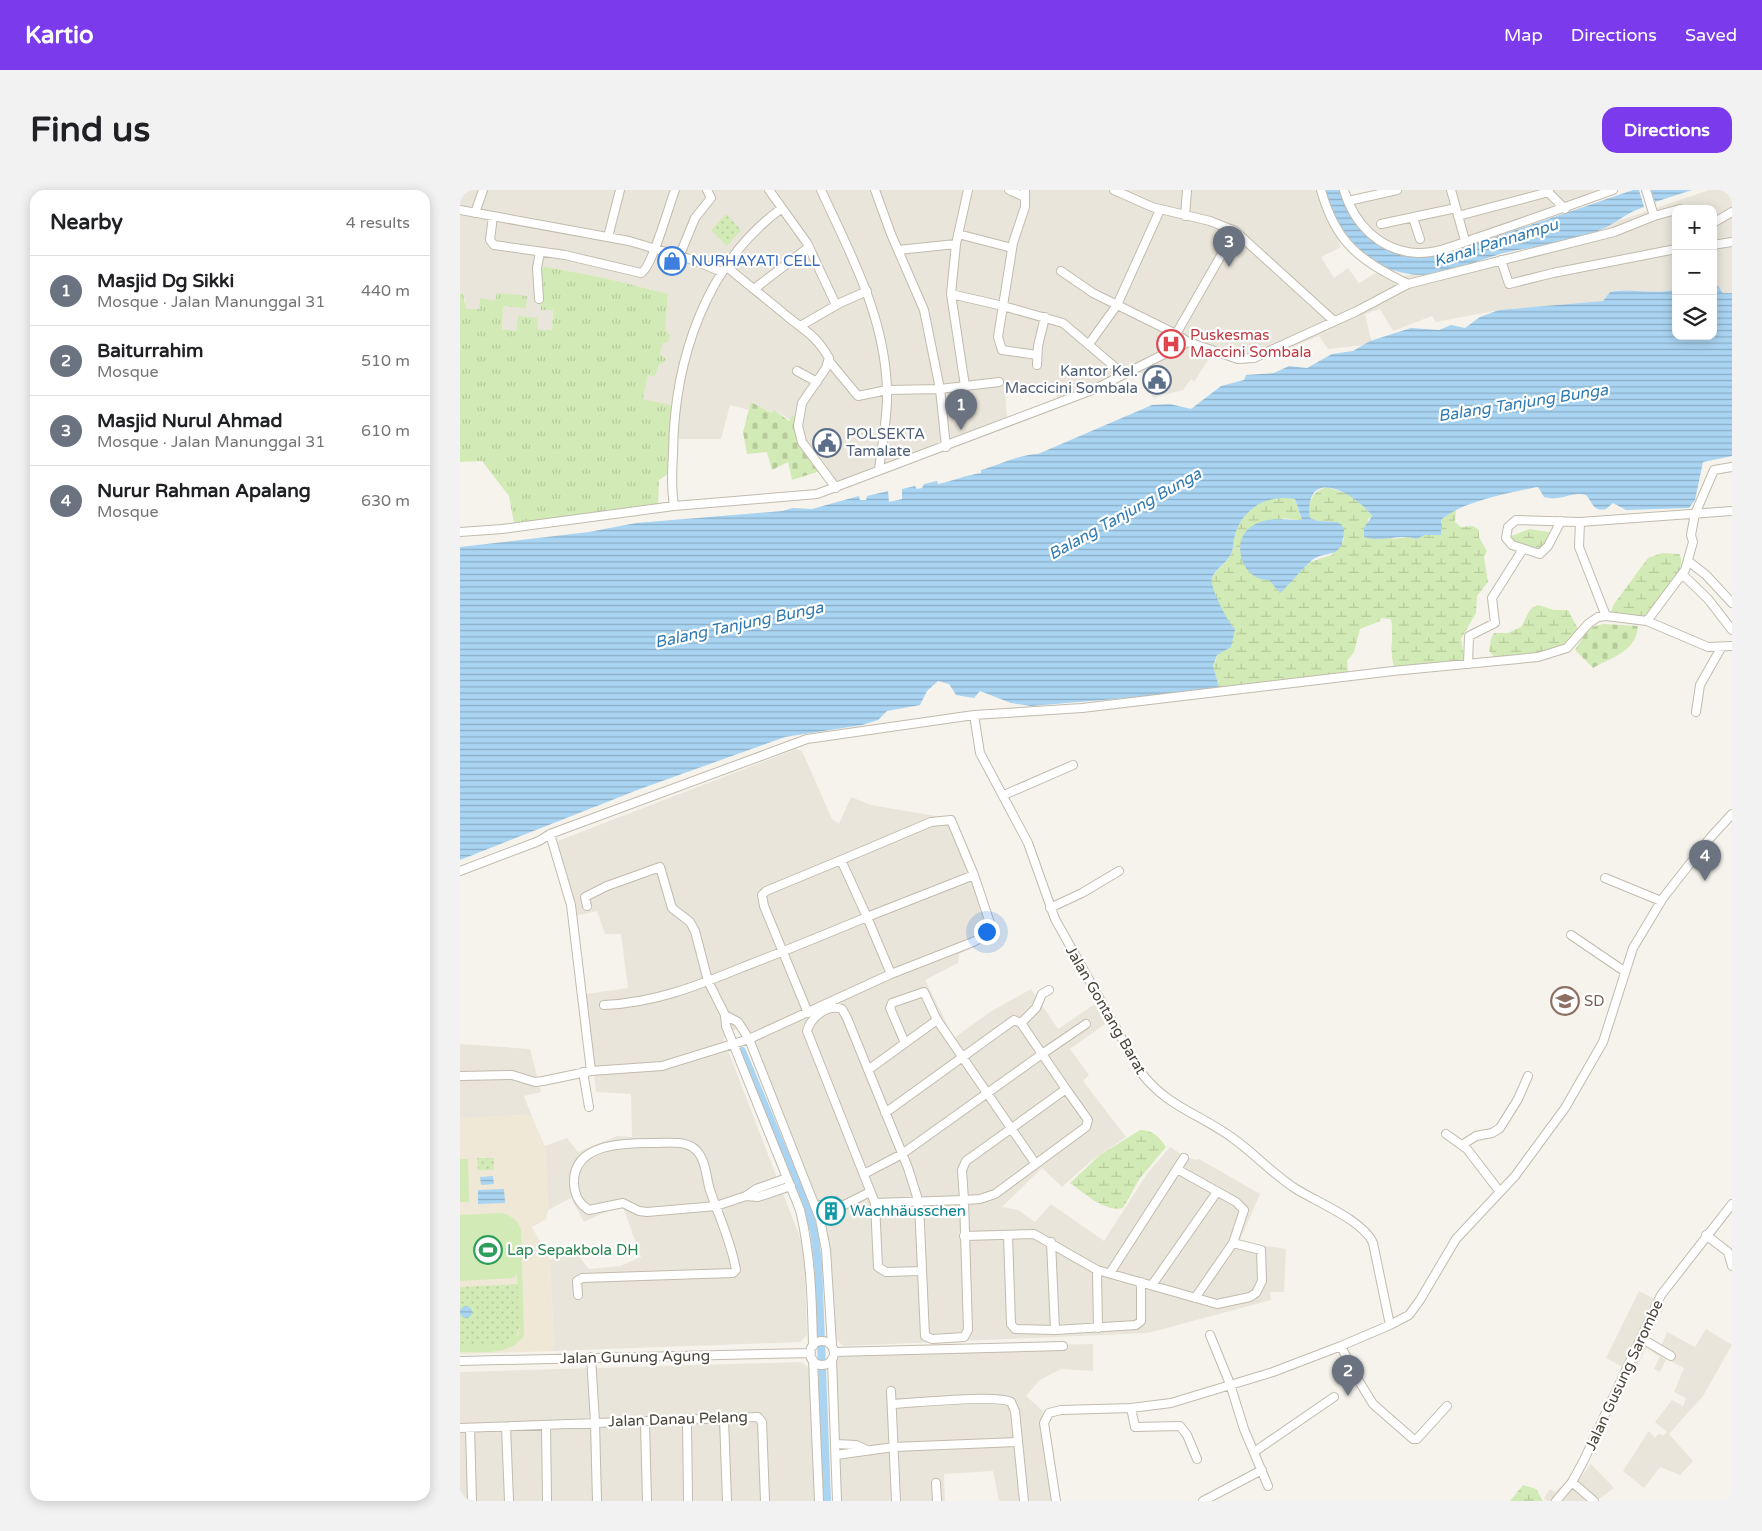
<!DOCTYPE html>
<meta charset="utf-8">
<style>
body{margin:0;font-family:"Varela Round",sans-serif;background:#f2f2f2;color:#202124}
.controls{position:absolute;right:15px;top:15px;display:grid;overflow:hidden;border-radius:10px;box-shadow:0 2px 12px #0003}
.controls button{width:45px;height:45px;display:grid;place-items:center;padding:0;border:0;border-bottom:1px solid #e0e0e0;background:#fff;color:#202124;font:25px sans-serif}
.you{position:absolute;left:526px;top:741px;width:18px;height:18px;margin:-12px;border:4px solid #fff;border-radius:50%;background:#1a73e8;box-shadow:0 0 0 8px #1a73e833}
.badge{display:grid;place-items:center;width:32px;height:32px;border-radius:50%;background:#7c3aed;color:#fff;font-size:16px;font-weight:700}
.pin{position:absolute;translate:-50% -41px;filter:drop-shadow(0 1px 2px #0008)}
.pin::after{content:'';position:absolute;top:26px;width:18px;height:15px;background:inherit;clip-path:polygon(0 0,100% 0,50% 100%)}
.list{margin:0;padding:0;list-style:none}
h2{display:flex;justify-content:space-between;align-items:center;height:65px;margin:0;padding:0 20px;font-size:21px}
h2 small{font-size:16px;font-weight:400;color:#757577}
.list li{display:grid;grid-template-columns:32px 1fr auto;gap:15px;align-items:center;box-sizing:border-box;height:70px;padding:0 20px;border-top:1px solid #e0e0e0}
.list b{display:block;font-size:19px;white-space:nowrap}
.list p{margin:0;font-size:16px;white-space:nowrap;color:#757577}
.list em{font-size:16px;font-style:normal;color:#757577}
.icon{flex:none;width:28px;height:28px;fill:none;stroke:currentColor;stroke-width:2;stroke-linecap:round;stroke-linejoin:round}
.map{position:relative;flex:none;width:1272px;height:1311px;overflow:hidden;border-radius:15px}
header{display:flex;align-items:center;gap:30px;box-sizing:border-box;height:70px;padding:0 25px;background:#7c3aed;color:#fff}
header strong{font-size:24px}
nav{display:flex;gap:28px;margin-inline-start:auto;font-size:18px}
.intro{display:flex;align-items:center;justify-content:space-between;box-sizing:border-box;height:120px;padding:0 30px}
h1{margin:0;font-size:35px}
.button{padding:12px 22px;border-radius:15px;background:#7c3aed;color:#fff;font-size:18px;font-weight:700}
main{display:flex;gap:30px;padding:0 30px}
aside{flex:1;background:#fff;border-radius:15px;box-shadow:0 2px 12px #0003}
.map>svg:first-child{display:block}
.residential{fill:#eae5da}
.education{fill:#efe8d6}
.grass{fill:url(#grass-tufts)}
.wetland{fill:url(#wetland-marsh)}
.cemetery{fill:url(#cemetery-stones)}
.park{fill:url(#park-dots)}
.pitch{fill:#d2eab5}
.water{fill:url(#water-rules)}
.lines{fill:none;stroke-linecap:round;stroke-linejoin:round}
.canal{stroke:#a9d4f2;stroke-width:8}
.minor-casing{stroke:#c2bbae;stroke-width:10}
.minor{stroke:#fff;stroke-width:8}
.labels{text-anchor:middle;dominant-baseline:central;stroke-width:4.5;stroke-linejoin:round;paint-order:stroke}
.shop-label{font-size:15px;fill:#366cbe;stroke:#fff;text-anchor:start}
.health-label{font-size:15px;fill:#be3a42;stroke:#fff;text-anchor:start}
.service-label{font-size:15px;fill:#4e5e75;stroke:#fff;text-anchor:end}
.education-label{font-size:15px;fill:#785e54;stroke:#fff;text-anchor:start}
.street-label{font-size:15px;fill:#4b4439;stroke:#fff}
.culture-label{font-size:15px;fill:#0d838f;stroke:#fff;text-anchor:start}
.leisure-label{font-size:15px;fill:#27864d;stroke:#fff;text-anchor:start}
.water-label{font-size:16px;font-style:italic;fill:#2e7ab2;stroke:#fff}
</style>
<header>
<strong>Kartio</strong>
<nav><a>Map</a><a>Directions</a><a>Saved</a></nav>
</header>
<div class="intro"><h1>Find us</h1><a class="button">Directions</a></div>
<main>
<aside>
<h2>Nearby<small>4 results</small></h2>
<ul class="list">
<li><span class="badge" style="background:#6b7280">1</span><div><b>Masjid Dg Sikki</b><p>Mosque · Jalan Manunggal 31</p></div><em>440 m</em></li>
<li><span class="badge" style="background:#6b7280">2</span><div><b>Baiturrahim</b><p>Mosque</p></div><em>510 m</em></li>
<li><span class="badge" style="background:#6b7280">3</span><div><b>Masjid Nurul Ahmad</b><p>Mosque · Jalan Manunggal 31</p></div><em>610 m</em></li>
<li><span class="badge" style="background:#6b7280">4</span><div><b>Nurur Rahman Apalang</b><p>Mosque</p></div><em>630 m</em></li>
</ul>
</aside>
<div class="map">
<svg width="1272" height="1311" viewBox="0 0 1272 1311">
<defs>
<pattern id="grass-tufts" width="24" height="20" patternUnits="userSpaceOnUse" patternTransform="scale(1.25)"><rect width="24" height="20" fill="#d2eab5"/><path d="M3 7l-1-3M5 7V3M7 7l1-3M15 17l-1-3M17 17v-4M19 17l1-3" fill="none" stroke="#b6ca9c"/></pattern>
<pattern id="wetland-marsh" width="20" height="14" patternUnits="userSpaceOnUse" patternTransform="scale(1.25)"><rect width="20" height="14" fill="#d2eab5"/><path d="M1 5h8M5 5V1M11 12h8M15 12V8" fill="none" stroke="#b6ca9c"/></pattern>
<pattern id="cemetery-stones" width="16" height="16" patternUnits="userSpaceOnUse" patternTransform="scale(1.25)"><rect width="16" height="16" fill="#d2eab5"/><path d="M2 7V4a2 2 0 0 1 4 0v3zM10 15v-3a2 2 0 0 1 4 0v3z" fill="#b6ca9c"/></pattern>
<pattern id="park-dots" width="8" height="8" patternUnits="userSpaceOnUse" patternTransform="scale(1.25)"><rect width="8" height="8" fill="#d2eab5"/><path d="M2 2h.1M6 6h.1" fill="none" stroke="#b6ca9c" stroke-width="1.8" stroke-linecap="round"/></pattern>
<pattern id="water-rules" width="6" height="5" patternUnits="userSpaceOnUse" patternTransform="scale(1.25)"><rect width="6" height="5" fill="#a9d4f2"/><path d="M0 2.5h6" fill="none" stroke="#8caec5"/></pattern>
</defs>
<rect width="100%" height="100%" fill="#f6f3ec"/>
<path class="residential" d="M0 0H859L881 57 861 67 874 88 888 78 899 93 919 81 939 87 1060 64 1249 0H1272V103H1263L1258 96 1253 95V19H1216V99L1194 103 1159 100 1150 102 1143 111 1039 120 976 132 972 126 933 141 920 119 905 124 912 154 868 159 859 146 805 169 785 174 752 164 734 192 731 189 723 200 693 208 678 176 598 212 595 196 545 202 547 229 371 298 336 248 337 234 314 220 313 223 292 212 289 220 270 215 261 249H211L183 210 188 184 200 164 203 153 208 104 145 88 87 77 81 120 93 119 92 140H77L58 126 56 141 42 139 43 116 36 111 19 119H5V110L3 104 0 103Z
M927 0H1081L1100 24 961 62 930 55 899 31 891 9Z
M1086 0H1152L1106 18Z
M336 559 342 561 372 629 379 634 391 607 411 615 493 629 538 744 499 764 498 773 465 790 494 848 530 822 571 799 598 839 635 814 645 834 610 859 629 885 623 891 666 947 631 971 602 997 582 978 542 1017 558 1020 575 1032 591 1014 644 1051 687 984 710 957 721 964 735 970 739 969 800 1004 779 1052 826 1059 824 1102H810L811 1110 688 1143 383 1156 372 1145 368 1051 283 836 265 844 264 850 344 1058 347 1145 340 1152 94 1161 90 1070 114 1060 129 1079 160 1076 181 1067 163 1017H156L124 1032 111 1008 88 1020 85 956 107 948 118 962 157 946 172 947 171 904 136 902 126 804 168 798 161 744H145L137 721 115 726 95 652Z
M0 854 70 859 81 902 64 906 72 927 63 925 0 929Z
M1179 1101 1205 1115 1187 1152 1199 1161 1207 1142 1235 1157 1246 1139 1272 1155 1243 1206 1209 1244 1233 1271 1220 1285 1200 1277 1184 1298 1163 1281 1189 1241 1195 1248 1198 1244 1204 1245 1207 1242 1195 1232 1212 1210 1223 1216 1226 1208 1214 1202 1224 1178 1206 1169 1200 1182 1194 1179 1200 1167 1186 1158 1174 1183 1146 1168Z
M633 1154V1181L601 1179 580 1190 566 1206 583 1221V1238L592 1311H539L533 1281 484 1284 485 1311H379L374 1171 377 1164 476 1158Z
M341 1172 352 1180 356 1311H0V1182Z
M1131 1274 1154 1298 1136 1311H1087L1084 1308 1090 1299 1095 1302 1100 1297 1105 1302 1108 1297 1112 1299Z"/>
<path class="education" d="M63 925 72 927 85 956 88 1020 86 1029 72 1037 90 1070 94 1161 0 1164V928Z"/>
<path class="grass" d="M87 77 145 88 208 104 205 140 210 145 208 152 203 153 200 164 206 169 203 173 199 174 195 186 188 185 183 209 214 216 208 284 199 290 198 316 54 333 49 306 22 271 0 272V103L3 104 6 119H19L20 108 35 111 37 103 67 106 66 118 43 116 42 139 56 141 58 126 77 128 78 140H92L93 120H81L79 78Z"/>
<path class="wetland" d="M867 297 893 306 912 326 907 330 933 349 951 347 956 349 965 345H981V330L991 321 996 319 995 332 1001 337 1013 336 1019 340V347L1027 361 1024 367 1028 392 1017 406 1016 423 1001 449 1005 472 934 477C929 461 934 445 931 429L921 428 920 431 900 439 894 462 887 471 888 482 885 487 759 497 753 477 769 434C765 425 752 404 751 396 750 381 766 376 771 364 774 358 773 351 775 345 783 318 807 303 835 309L842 331 823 328 804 390H809L820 402 850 372 872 365 884 350 878 332 858 331 850 328C848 312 851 302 867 297Z
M1069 339 1089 342 1085 356 1075 363 1050 360 1047 355 1049 347Z
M1202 363 1219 364C1230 380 1197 415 1187 428L1153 426 1151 421 1154 414 1188 368Z
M1078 415 1094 420H1108L1118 439 1116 446 1099 462 1031 468 1033 465 1029 461 1031 449 1034 443H1048L1061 437C1067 429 1067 418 1078 415Z
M680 940C693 940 699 947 706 957L680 988 663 1018C645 1023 623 1002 610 993L640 965Z
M1063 1295 1076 1299 1083 1311H1050Z"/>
<path class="cemetery" d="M291 212 312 223 314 220 329 231 333 225 337 227 336 248 360 281 332 290 328 272 312 280 307 262 287 264 283 242Z
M1143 434 1178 436C1177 461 1152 467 1133 478L1115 460 1129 438Z"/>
<path class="park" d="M266 24 281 40 267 56 251 40Z
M17 968H34V980H18Z
M58 1094C61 1158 65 1154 0 1157V1097Z"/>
<path class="pitch" d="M0 969H8L9 1012H0Z
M41 1023C52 1026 58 1030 61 1040L64 1146C49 1166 23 1162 0 1162V1157L49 1153 59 1144 57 1083 54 1088 0 1091V1025Z"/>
<path class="water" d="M864 0H881L890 24 902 42 922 58 943 66 962 68 1003 58 1173 0H1179L1184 17C1167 22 1155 34 1140 40 1110 53 1075 56 1044 63 1021 69 1000 79 978 83 935 92 894 66 873 29 869 21 867 9 864 0Z
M1191 0H1232L1195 12Z
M1253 95 1258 96 1263 103H1272V266L1243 272 1235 310 1229 318 1166 320 1153 313 1146 319C1133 322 1133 313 1126 305 1110 301 1103 312 1084 307L1078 297C1052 302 1000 312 981 330V345H965L956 349C942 343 921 353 904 347V338L912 326C893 301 844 276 850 328L858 331 878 332 884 338C883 374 866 357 850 372 839 382 831 393 820 403L809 390C782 391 769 351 792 336 808 326 825 330 842 330L835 309C807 304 783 318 775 345 773 351 774 358 771 364 767 373 755 379 752 388 749 397 768 433 775 439L771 457 757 465 753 476 759 497 703 505 571 516 551 513 520 501 514 508 496 505 489 494 478 491 467 501 460 515 427 521 418 530 402 535 325 547 180 599 0 670V357L129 342 176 333 322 321 333 318 352 319 399 306 400 310H406L407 306 428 301 429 312 442 309V299L455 296 457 299 462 298 464 294 477 291 478 294C493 291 506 285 521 283V280C538 275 561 264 578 264L692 215 710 214 731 219 761 196 784 190 786 185 814 183 829 176 847 178 872 164 893 161 910 151 951 138 979 140 991 135 1005 138 1020 127 1039 120 1143 111 1150 102C1172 97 1194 106 1216 99V146H1253Z
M33 986 34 994 21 995 20 987Z
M44 999 45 1013 18 1014V1000Z
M0 1122a6 6 0 1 1 12 0a6 6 0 1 1-12 0Z"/>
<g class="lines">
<path class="canal" d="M282 861 346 1015 354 1041 358 1073 367 1311"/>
<defs>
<path id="minor" d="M309 0 347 53 376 115
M361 0C391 65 425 127 427 200 428 226 422 254 419 280
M415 0 431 44 464 120 480 199 486 257
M549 0 565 7
M565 0V17L553 53 538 147 542 160 577 165
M654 0 692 17 750 31 775 41 874 131
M861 0C876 54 900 70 948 94
M884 0C894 34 920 61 957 63 977 64 1001 53 1019 47 1064 32 1108 16 1153 0
M991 0 1004 47
M1086 0 1105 19
M1186 0 1194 26
M888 11 937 0
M0 20 169 51 233 70 262 82
M15 23 23 0
M33 26 30 50 34 55 105 65 181 83C192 78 209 15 215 0
M725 26 727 0
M998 26 1089 2
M953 28 960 49
M1253 33 1272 22
M921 34 996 18
M498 44 552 58
M148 47 160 0
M1253 55 1272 52
M438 60 496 54
M219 67 235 28 251 8 247 0
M1041 70 1049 94 1093 83 1216 59
M267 77C287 94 308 110 328 127 347 142 356 146 369 168L366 178 342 213 338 236 342 252 376 298
M601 81 633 103 716 144 728 152
M294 99 349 57
M491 104 543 116 603 133 663 184
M79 109 77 78 80 62
M342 135 380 113 407 101
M716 144 775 41
M629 154 657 115 700 20
M369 171 398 206 427 200 480 199 539 192
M577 175 578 156 585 127
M337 181 357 192
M505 196 491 104 496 54 508 0
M214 316C211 298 212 281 213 263 214 171 245 74 322 18
M1101 331 1088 356 1080 364 1052 355 1046 348 1048 337 1056 330 1120 332 1119 357 1146 426
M1120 332 1272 321
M0 342 42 339 214 316 357 304 635 199 728 152 778 169 794 168 897 121 948 94 1154 42 1194 26 1220 19
M1228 371 1246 385 1272 413
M1222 384 1248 409 1272 440
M1187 431 1225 380 1233 352 1231 345 1235 324 1254 280 1272 277
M1008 474 1009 446 1035 433 1032 408 1063 359
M1236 522 1240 495 1261 458
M514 525 520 563 568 653 595 729 680 881C706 917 741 924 774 949 796 965 814 985 836 999 857 1012 904 1031 913 1053L930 1135
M544 605 613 575
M90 644 111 715 131 881
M0 681 79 651 90 644 347 549 514 525 622 518 933 481 1078 467 1107 458 1128 434 1138 427 1146 426 1187 431 1248 457 1272 456
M1145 688 1201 711
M127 716 125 707 147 696 200 677 212 718 230 732 235 741 248 791 265 825 266 836 340 1020C351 1065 352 1110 353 1156
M590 718 622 703 659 681
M1111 745 1164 781
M431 784 407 727 514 685
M144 815C194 813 237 796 283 777 325 761 366 744 407 727L381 670 306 701 302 705 304 716 348 823
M265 825 278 832 289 849 360 1029 366 1060 372 1155
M561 833 576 818 582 804 589 800
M445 853 430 818 432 813 464 802 477 830
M408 880 477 830 575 973
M123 882 129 917
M0 886 52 885 75 892 83 891 131 881 202 876 289 849 431 784 513 752 533 742 514 685 491 630 471 632 381 670
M606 899 628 930 626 937 535 1004 520 1009 504 1010 502 980 506 971 606 899 582 864 626 834
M986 944 1007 959 1040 1002
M1002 955 1016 946 1032 943 1040 938 1058 909 1068 886
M717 979 776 1012 784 1020 773 1053 735 1108
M404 984 442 964 582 864 561 833 554 830 425 923
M286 1006 298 1007 331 996
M415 1013 504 1010 508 1140 504 1147 472 1149 465 1146 459 1013 448 978 387 828 382 819C367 814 351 827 347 841L415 1013 418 1077 426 1082 461 1081
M357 1016 375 1011 382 1016
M360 1029 379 1023 382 1016 410 1002
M548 1045 551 1134 555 1139 595 1140 676 1135 681 1131V1092
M1246 1045 1268 1062 1272 1076
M504 1046 574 1044 637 1080 757 1114 790 1107 796 1103 802 1091 801 1060 773 1053
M591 1052 595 1140
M637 1080 638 1138
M650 1083 724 968
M692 1095 757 1002
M118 1105 117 1091 122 1088 273 1083 276 1080C271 1051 259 1027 250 1000 246 987 246 970 236 960 226 950 208 953 195 953 167 953 112 952 114 994 115 1006 119 1014 129 1020L163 1013 179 1021 187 1022 256 1016 286 1006 296 999 327 988
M750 1145 770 1194 784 1239 808 1296
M1181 1148 1211 1166
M350 1163a12 12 0 1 1 24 0a12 12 0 1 1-24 0Z
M881 1156 894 1183 913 1214 953 1249H957L987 1216
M374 1162 603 1156
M131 1167 135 1232 137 1311
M372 1169 377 1311
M353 1170 359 1311
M0 1171 351 1163
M431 1201 436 1311
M432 1214C454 1213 536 1204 551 1212L555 1221 564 1311
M671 1218 675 1237 720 1236 727 1245 737 1269
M264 1229 267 1311
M227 1231 228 1311
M185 1232 187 1311
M86 1235 87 1311
M46 1237 49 1311
M0 1238 298 1227 302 1232 305 1311
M10 1238 12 1311
M376 1254 396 1255 407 1260
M794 1262 874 1207
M376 1265 434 1257 557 1252
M1112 1292 1134 1311
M476 1293 477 1311
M596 1311 584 1233 589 1223 601 1220 671 1218 711 1213 813 1182 881 1156 930 1135 949 1125 960 1110 996 1049 1055 986 1105 918 1143 852 1173 758 1203 708 1250 648 1272 624
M743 1311 802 1280
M1096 1311 1112 1292 1123 1272 1201 1105 1272 1014"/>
</defs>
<use href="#minor" class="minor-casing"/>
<use href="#minor" class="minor"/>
</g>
<defs>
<symbol id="shop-ring" viewBox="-11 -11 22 22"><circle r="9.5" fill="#fff" stroke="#3f7fe0" stroke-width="1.5"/><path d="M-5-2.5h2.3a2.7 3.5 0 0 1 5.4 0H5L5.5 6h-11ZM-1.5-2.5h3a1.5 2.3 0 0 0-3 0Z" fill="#3f7fe0"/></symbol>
<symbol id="hospital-ring" viewBox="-11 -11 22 22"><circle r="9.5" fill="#fff" stroke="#e0444e" stroke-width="1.5"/><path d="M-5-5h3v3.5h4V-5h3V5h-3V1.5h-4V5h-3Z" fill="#e0444e"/></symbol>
<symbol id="civic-ring" viewBox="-11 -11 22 22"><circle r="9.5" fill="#fff" stroke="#5c6f8a" stroke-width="1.5"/><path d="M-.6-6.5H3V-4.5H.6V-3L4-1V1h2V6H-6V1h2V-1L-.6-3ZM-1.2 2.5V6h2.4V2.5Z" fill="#5c6f8a"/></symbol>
<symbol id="school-ring" viewBox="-11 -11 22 22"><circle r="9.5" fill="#fff" stroke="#8d6e63" stroke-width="1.5"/><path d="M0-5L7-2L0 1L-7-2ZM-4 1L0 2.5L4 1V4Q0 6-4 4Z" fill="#8d6e63"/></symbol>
<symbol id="building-ring" viewBox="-11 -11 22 22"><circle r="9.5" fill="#fff" stroke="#0f9aa8" stroke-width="1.5"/><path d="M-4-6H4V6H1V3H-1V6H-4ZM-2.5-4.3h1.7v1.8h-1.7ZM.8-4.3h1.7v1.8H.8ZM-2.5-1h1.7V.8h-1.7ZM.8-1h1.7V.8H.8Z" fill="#0f9aa8"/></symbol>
<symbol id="stadium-ring" viewBox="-11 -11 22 22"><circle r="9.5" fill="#fff" stroke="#2e9e5b" stroke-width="1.5"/><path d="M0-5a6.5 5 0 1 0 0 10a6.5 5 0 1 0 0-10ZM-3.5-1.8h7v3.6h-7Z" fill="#2e9e5b"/></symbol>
</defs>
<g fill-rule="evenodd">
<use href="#shop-ring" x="196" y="55" width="32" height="32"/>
<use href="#hospital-ring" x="695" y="138" width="32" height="32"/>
<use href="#civic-ring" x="681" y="174" width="32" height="32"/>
<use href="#civic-ring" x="351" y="237" width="32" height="32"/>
<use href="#school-ring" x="1089" y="795" width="32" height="32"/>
<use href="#building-ring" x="355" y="1005" width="32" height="32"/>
<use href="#stadium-ring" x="12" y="1044" width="32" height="32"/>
</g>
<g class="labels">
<g class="shop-label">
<text x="231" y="71">NURHAYATI CELL</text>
</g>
<g class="health-label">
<text x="730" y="145">Puskesmas<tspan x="730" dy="17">Maccini Sombala</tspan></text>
</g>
<g class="service-label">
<text x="678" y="181">Kantor Kel.<tspan x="678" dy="17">Maccicini Sombala</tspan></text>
<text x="386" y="244" text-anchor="start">POLSEKTA<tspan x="386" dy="17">Tamalate</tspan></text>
</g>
<g class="education-label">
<text x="1124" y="811">SD</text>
</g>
<g class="street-label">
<text transform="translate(646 820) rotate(60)">Jalan Gontang Barat</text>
<text transform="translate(175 1167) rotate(-1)">Jalan Gunung Agung</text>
<text transform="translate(1164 1185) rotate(-65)">Jalan Gusung Sarombe</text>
<text transform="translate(218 1229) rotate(-2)">Jalan Danau Pelang</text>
</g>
<g class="culture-label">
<text x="390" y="1021">Wachhäusschen</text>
</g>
<g class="leisure-label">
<text x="47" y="1060">Lap Sepakbola DH</text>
</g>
<g class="water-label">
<text transform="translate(1036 53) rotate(-17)">Kanal Pannampu</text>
<text transform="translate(1063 213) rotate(-9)">Balang Tanjung Bunga</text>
<text transform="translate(665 324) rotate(-29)">Balang Tanjung Bunga</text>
<text transform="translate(279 435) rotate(-12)">Balang Tanjung Bunga</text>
</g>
</g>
</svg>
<div class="controls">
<button>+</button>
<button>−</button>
<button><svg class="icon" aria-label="layers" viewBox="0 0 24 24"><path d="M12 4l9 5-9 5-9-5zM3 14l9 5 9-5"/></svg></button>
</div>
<div class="you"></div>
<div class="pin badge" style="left:501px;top:240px;background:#6b7280">1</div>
<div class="pin badge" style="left:888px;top:1206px;background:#6b7280">2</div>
<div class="pin badge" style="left:769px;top:77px;background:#6b7280">3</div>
<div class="pin badge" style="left:1245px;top:691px;background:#6b7280">4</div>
</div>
</main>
